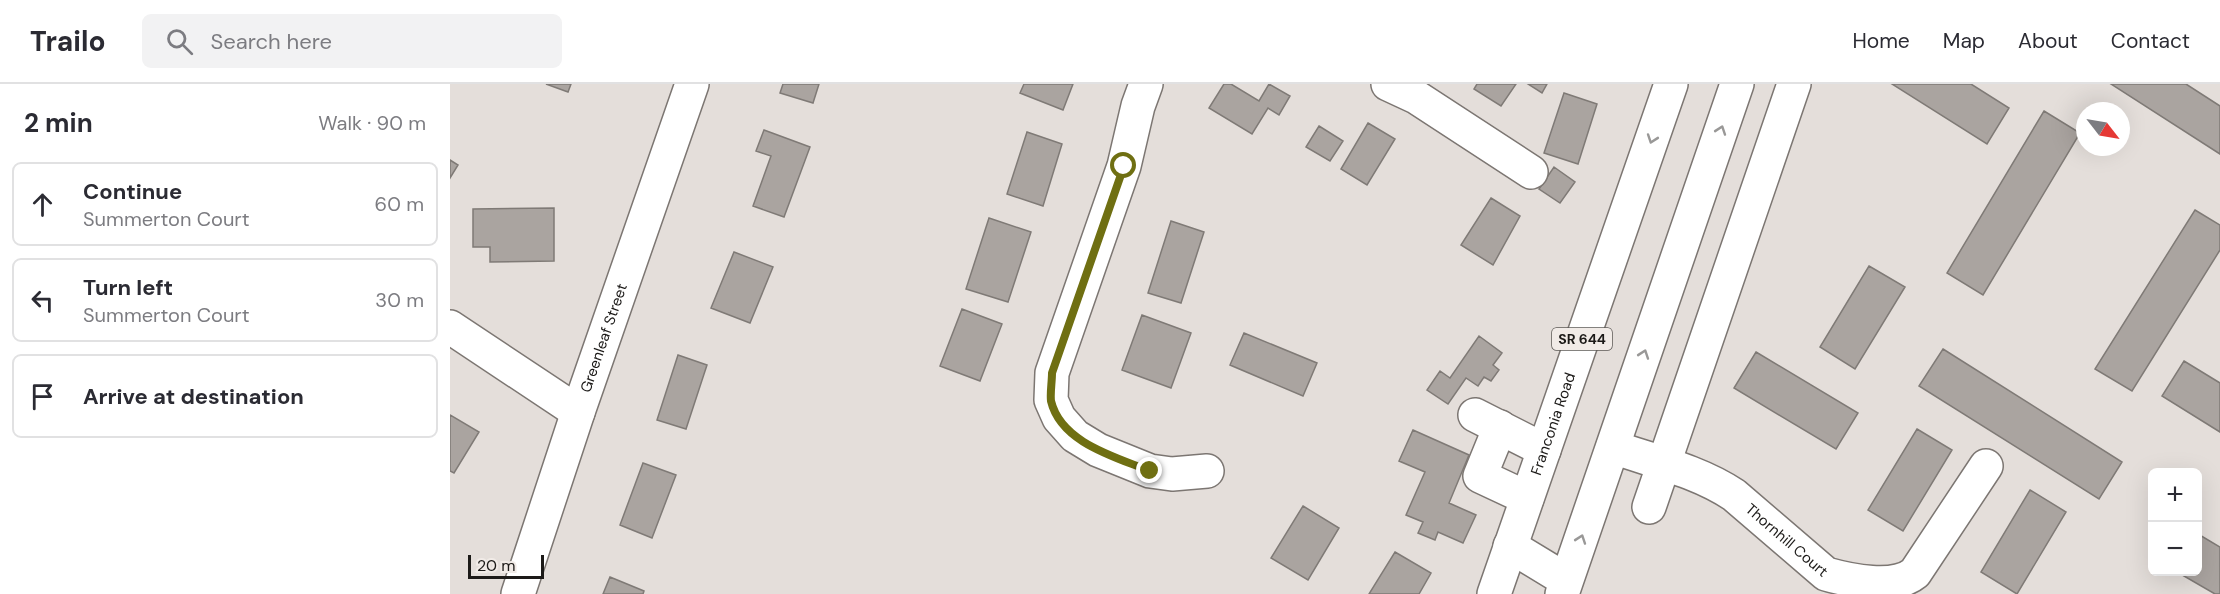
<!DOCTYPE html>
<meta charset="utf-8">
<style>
body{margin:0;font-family:"DM Sans",sans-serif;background:#f2f2f3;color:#2b2b33}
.controls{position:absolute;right:18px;bottom:18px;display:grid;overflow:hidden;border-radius:9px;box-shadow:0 6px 24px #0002}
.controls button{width:54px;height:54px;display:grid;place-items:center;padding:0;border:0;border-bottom:2px solid #e1e1e2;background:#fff;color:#2b2b33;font:30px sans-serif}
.compass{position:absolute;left:1626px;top:18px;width:54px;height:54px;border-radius:50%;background:#fff;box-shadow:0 6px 24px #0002;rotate:121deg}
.scale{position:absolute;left:18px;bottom:15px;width:76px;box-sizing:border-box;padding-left:6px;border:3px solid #1c1a18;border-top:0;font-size:16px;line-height:21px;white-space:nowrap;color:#1c1a18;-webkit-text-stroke:4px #f1ebe7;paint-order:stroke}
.stop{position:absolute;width:18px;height:18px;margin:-14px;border:4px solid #6f6f12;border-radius:50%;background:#fff}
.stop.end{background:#6f6f12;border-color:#fff;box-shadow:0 2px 6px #0008}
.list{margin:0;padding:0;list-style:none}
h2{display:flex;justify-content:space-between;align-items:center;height:78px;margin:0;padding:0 24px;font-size:26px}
h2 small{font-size:20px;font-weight:400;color:#7c7c81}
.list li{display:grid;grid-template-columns:39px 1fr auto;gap:18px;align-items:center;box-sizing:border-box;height:84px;margin:0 12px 12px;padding:0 12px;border:2px solid #e1e1e2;border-radius:9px}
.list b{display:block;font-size:22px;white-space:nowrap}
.list p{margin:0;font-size:20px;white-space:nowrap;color:#7c7c81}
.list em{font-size:20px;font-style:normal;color:#7c7c81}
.icon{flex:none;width:33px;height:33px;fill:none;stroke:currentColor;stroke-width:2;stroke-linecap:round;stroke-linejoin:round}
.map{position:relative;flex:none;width:1770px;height:510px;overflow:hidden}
header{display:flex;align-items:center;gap:36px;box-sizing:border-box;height:84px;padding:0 30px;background:#fff;border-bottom:2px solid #e1e1e2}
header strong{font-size:28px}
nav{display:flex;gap:33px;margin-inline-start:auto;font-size:21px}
.search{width:420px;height:54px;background:#f2f2f3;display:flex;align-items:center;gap:15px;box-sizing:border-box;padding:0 21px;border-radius:9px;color:#7c7c81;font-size:22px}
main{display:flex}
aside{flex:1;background:#fff}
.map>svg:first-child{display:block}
.building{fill:#aaa4a0;stroke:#7f7a76;stroke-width:1.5}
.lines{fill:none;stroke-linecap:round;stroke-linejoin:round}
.minor-casing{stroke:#7c7672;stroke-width:36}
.major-casing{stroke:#7c7672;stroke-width:36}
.minor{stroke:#fff;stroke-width:33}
.major{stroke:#fff;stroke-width:33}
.oneway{stroke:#999897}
.route{stroke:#6f6f12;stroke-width:8}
.labels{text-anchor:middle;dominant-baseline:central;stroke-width:4.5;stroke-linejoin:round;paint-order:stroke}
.shield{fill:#f1ebe7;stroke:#5c5956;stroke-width:1.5}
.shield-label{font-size:14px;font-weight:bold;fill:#1c1a18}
.street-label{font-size:15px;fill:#1c1a18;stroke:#f1ebe7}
</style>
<header>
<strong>Trailo</strong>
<div class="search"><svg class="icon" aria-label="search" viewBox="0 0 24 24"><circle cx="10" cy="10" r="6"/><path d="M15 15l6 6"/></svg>Search here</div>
<nav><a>Home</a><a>Map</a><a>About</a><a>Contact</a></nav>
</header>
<main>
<aside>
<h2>2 min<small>Walk · 90 m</small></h2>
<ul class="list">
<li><svg class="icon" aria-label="ahead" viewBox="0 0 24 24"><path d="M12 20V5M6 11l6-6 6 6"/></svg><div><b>Continue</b><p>Summerton Court</p></div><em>60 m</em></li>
<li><svg class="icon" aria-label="left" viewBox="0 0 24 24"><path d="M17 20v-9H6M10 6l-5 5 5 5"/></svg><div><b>Turn left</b><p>Summerton Court</p></div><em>30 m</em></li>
<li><svg class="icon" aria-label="arrive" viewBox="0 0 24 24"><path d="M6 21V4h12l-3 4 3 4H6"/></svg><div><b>Arrive at destination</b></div></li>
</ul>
</aside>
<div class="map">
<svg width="1770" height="510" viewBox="0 0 1770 510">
<rect width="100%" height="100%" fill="#e4deda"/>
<path class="building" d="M96 0H121L118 8Z
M333 0H369L363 19 330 9Z
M574 0H623L613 26 570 9Z
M774 0H781L809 17 819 0 840 12 829 31 818 24 802 50 759 24Z
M1027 0H1066L1051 22 1024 5Z
M1078 0H1097L1092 9Z
M1442 0H1521L1559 24 1537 60Z
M1661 0H1736L1770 22V70Z
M1114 9 1147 20 1128 80 1094 69Z
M1594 27 1630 49 1533 211 1497 189Z
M918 39 945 55 917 101 891 85Z
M869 42 893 57 880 77 856 63Z
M314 46 360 63 334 133 303 122 321 72 306 67Z
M577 48 612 60 593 122 557 110Z
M0 76 8 81 0 94Z
M1104 83 1125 98 1110 119 1089 105Z
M1041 114 1070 132 1043 181 1011 161Z
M104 124V177L40 178V163H23V125Z
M1745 126 1770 141V166L1682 307 1645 285Z
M539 134 581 148 558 218 516 205Z
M721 137 754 148 731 219 698 209Z
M284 168 323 183 300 239 261 224Z
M1419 182 1455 203 1405 285 1370 263Z
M512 225 552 240 530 297 490 282Z
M692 231 741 249 721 304 672 286Z
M794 249 867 279 853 312 780 281Z
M1029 252 1052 269 1043 281 1049 286 1041 297 1034 293 1028 302 1016 294 998 320 977 306 990 287 1000 294Z
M1493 265 1672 378 1649 415 1469 302Z
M1306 268 1408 329 1386 365 1284 304Z
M228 271 257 281 236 345 207 336Z
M1734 277 1770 299V348L1712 312Z
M0 331 29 348 4 389 0 387Z
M1467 345 1502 366 1453 447 1418 426Z
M963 346 1019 371 999 419 1026 431 1013 459 988 448 985 456 968 449 973 438 956 431 975 388 949 377Z
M193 379 226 391 202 454 170 441Z
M1580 406 1616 428 1567 510 1531 488Z
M853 422 889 444 858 496 821 474Z
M1748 450 1770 463V510H1765L1727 488H1748Z
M945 468 981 489 969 510H919Z
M160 493 194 507 193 510H153Z"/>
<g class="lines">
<defs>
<g id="minor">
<path d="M696 0 688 22 674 82 602 289 601 316 609 334 625 352 648 366 700 387 722 390 757 387"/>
<path d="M938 0 966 13 1081 88"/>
<path d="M0 243 128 328"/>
<path d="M1025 331 1094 366"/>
<path d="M1050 343 1030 392 1077 414"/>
<path id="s1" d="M1163 363C1203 377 1248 387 1284 411L1376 490C1401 497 1444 506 1465 489L1536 382"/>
<path d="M1199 423 1344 0"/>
<path id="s2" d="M68 510 128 328 242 0"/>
</g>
<g id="major">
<path d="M1060 462 1116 496"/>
<path id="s3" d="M1044 510 1221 0"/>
<path d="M1112 510 1287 0"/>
</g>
</defs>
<use href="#minor" class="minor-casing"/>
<use href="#major" class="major-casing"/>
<use href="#minor" class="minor"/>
<use href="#major" class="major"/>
</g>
<defs><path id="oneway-chevron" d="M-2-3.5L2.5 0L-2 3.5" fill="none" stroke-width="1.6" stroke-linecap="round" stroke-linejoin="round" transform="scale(1.5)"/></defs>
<g class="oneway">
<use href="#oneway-chevron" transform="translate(1271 46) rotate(-71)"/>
<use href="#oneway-chevron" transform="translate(1202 55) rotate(109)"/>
<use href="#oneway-chevron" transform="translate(1194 270) rotate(-71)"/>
<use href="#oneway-chevron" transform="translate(1131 455) rotate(-71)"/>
</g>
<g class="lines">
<path class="route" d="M674 82 602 289C602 298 600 309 601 317 611 359 666 373 700 387"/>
</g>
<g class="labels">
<rect class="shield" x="1102" y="244" width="60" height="22" rx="4.5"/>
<g class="shield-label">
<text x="1132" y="255">SR 644</text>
</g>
<g class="street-label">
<text stroke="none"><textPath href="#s2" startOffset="270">Greenleaf Street</textPath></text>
<text stroke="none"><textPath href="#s3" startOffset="180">Franconia Road</textPath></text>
<text stroke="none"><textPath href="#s1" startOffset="200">Thornhill Court</textPath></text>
</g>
</g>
</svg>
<div class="controls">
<button>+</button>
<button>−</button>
</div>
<svg class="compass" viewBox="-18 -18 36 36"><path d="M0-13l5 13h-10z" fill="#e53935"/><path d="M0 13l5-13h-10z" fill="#7c7c81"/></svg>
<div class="scale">20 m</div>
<div class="stop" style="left:674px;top:82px"></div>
<div class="stop end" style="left:700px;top:387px"></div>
</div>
</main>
